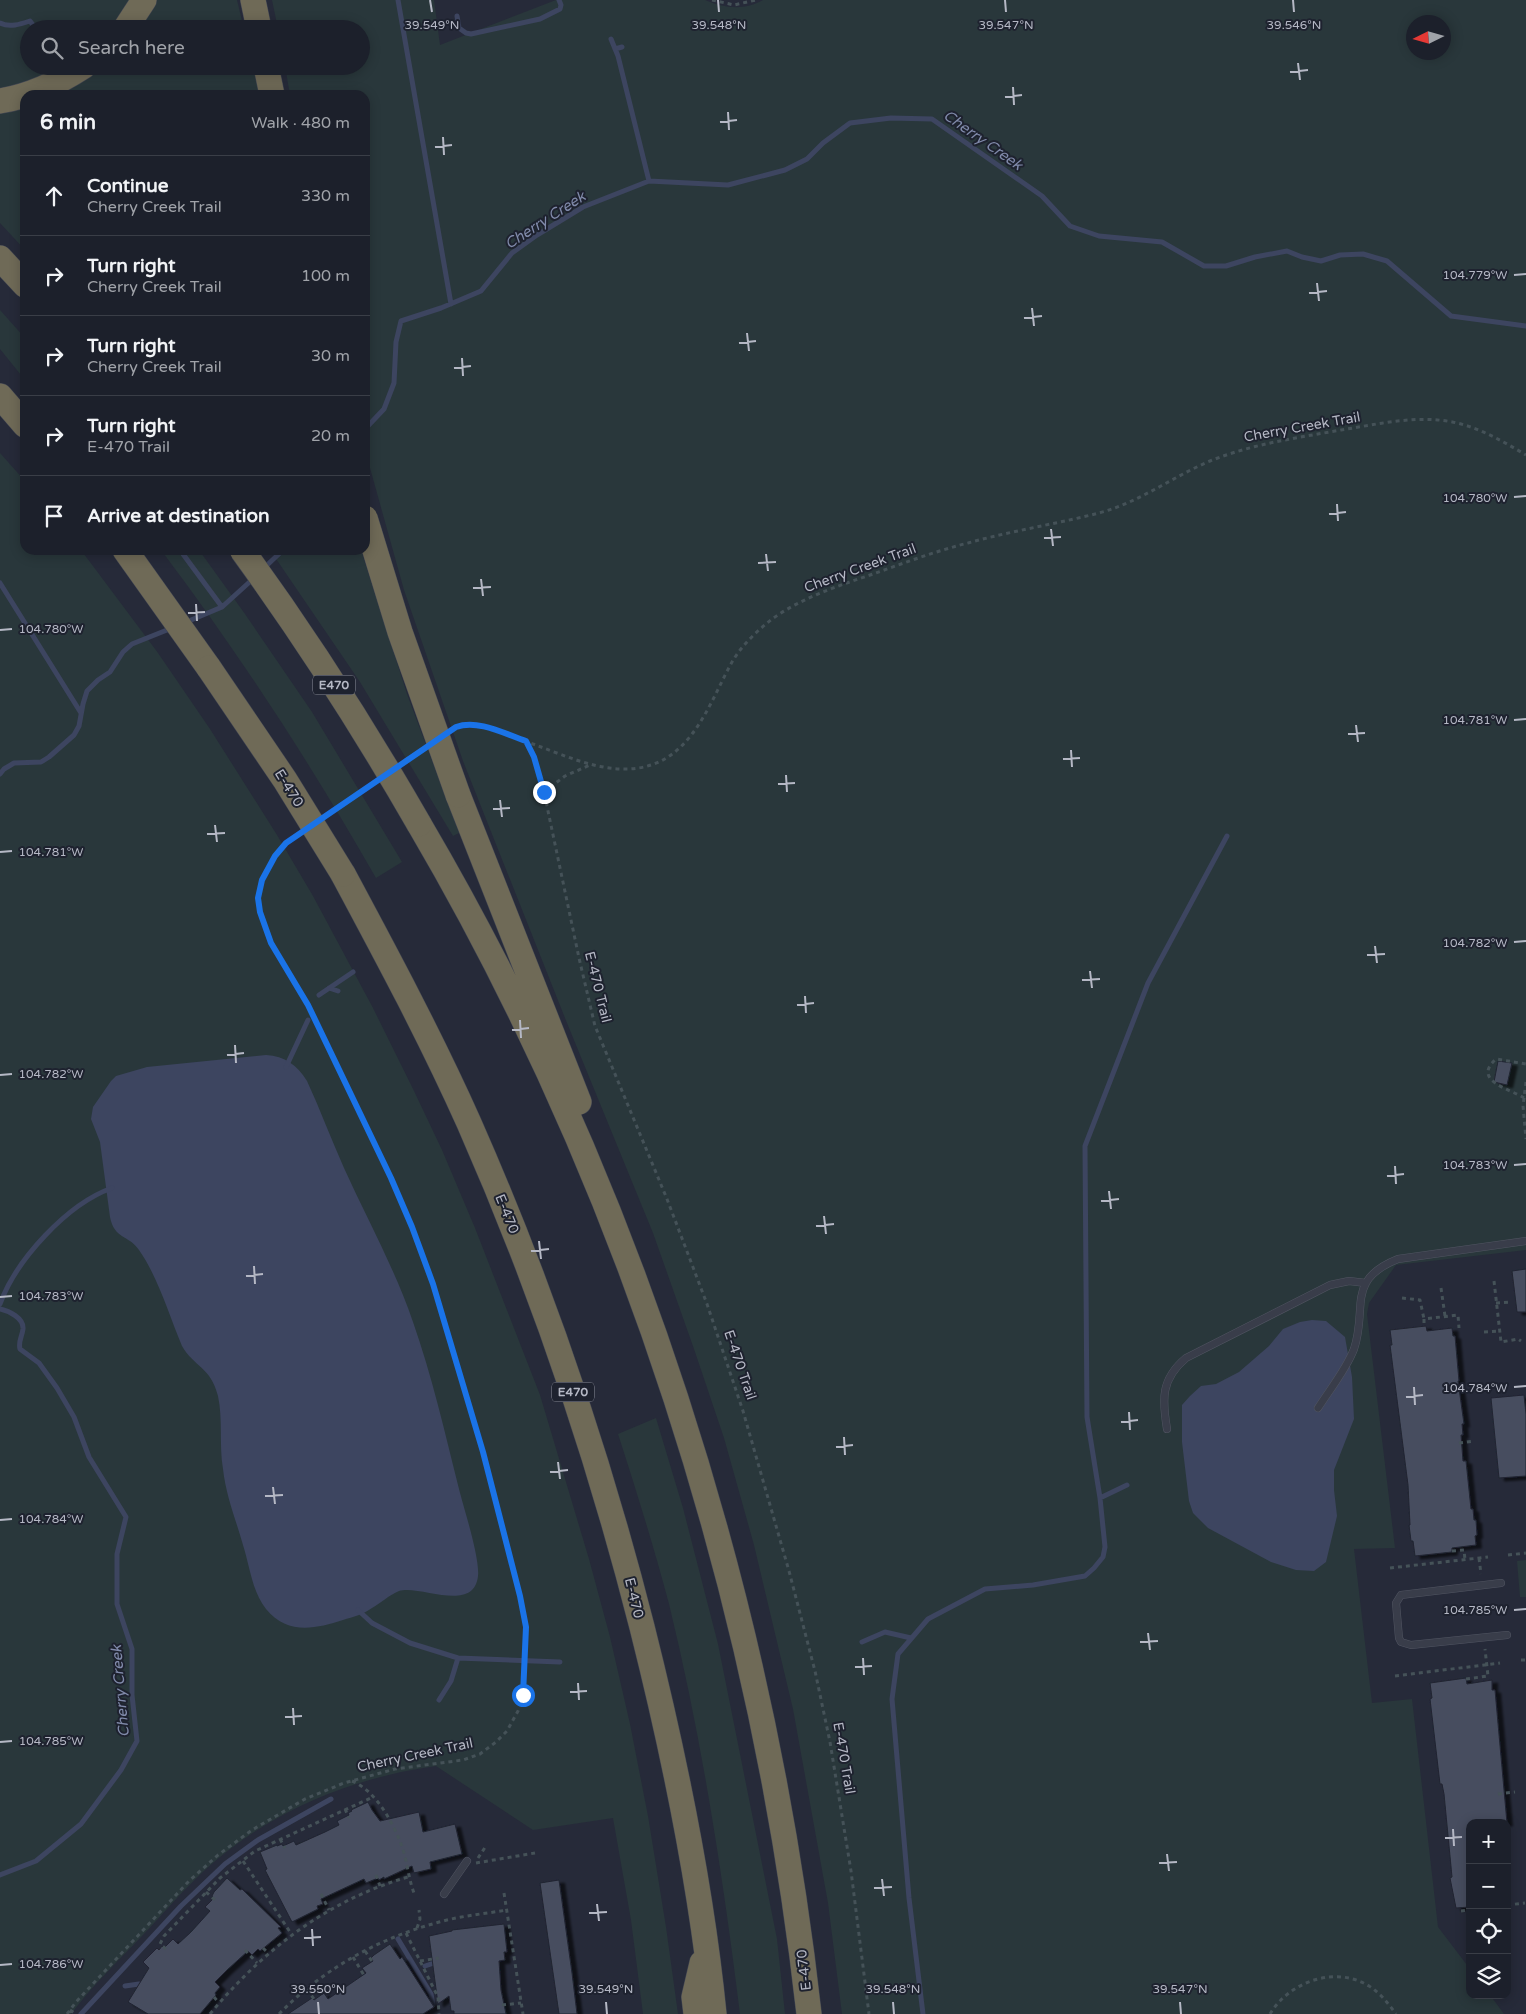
<!DOCTYPE html>
<meta charset="utf-8">
<style>
body{margin:0;font-family:"Varela Round",sans-serif;background:#292d37;color:#f1f3f6}
.controls{position:absolute;right:15px;bottom:15px;display:grid;overflow:hidden;border-radius:10px;box-shadow:0 2px 12px #0003}
.controls button{width:45px;height:45px;display:grid;place-items:center;padding:0;border:0;border-bottom:1px solid #3a3e47;background:#1c202b;color:#f1f3f6;font:25px sans-serif}
.compass{position:absolute;left:1406px;top:15px;width:45px;height:45px;border-radius:50%;background:#1c202b;box-shadow:0 2px 12px #0003;rotate:265deg}
.stop{position:absolute;width:15px;height:15px;margin:-11px;border:4px solid #1a73e8;border-radius:50%;background:#fff}
.stop.end{background:#1a73e8;border-color:#fff;box-shadow:0 1px 5px #0008}
.list{margin:0;padding:0;list-style:none}
h2{display:flex;justify-content:space-between;align-items:center;height:65px;margin:0;padding:0 20px;font-size:21px}
h2 small{font-size:16px;font-weight:400;color:#a0a3a9}
.list li{display:grid;grid-template-columns:32px 1fr auto;gap:15px;align-items:center;box-sizing:border-box;height:80px;padding:0 20px;border-top:1px solid #3a3e47}
.list b{display:block;font-size:19px;white-space:nowrap}
.list p{margin:0;font-size:16px;white-space:nowrap;color:#a0a3a9}
.list em{font-size:16px;font-style:normal;color:#a0a3a9}
.icon{flex:none;width:28px;height:28px;fill:none;stroke:currentColor;stroke-width:2;stroke-linecap:round;stroke-linejoin:round}
.map{position:relative;flex:none;width:1526px;height:2014px;overflow:hidden}
.search{position:absolute;background:#1c202b;box-shadow:0 2px 12px #0003;left:20px;top:20px;width:350px;height:55px;display:flex;align-items:center;gap:12px;box-sizing:border-box;padding:0 18px;border-radius:28px;color:#a0a3a9;font-size:19px}
.panel{position:absolute;background:#1c202b;box-shadow:0 2px 12px #0003;left:20px;top:90px;width:350px;height:465px;border-radius:15px}
.map>svg:first-child{display:block}
.green{fill:#29373b;fill-rule:evenodd}
.water{fill:#3d4560}
.lines{fill:none;stroke-linecap:round;stroke-linejoin:round}
.stream{stroke:#3d4560;stroke-width:5}
.building{fill:#474d5e;stroke:#202431;filter:url(#shadow)}
.lane-casing{stroke:#515562;stroke-width:8}
.highway-casing{stroke:#414552;stroke-width:26}
.path{stroke:#455258;stroke-width:3;stroke-dasharray:4 4;stroke-linecap:butt}
.lane{stroke:#393d4a;stroke-width:7}
.highway{stroke:#6f6a57;stroke-width:25}
.highway-bridge-casing{stroke:#414552;stroke-width:26;stroke-linecap:butt}
.highway-bridge{stroke:#6f6a57;stroke-width:25}
.route{stroke:#1a73e8;stroke-width:6}
.ticks{fill:none;stroke:#b5b8c5;stroke-width:2}
.labels{text-anchor:middle;dominant-baseline:central;stroke-width:4;stroke-linejoin:round;paint-order:stroke}
.shield{fill:#1e222f;stroke:#888b98;stroke-width:1}
.shield-label{font-size:12px;font-weight:bold;fill:#b5b8c5}
.street-label{font-size:14px;fill:#b5b8c5;stroke:#1e222f}
.water-label{font-size:15px;font-style:italic;fill:#808aaa;stroke:#1e222f}
.ticks-label{font-size:12px;text-anchor:middle;fill:#b5b8c5;stroke:#1e222f;stroke-width:4;stroke-linejoin:round;paint-order:stroke}
</style>
<div class="map">
<svg width="1526" height="2014" viewBox="0 0 1526 2014">
<defs>
<filter id="shadow"><feDropShadow dx="5.5" dy="3" stdDeviation="1" flood-color="#0009"/></filter>
</defs>
<rect width="100%" height="100%" fill="#262a39"/>
<path class="green" d="M0 0H132L111 29H29V66H66L55 72 0 91Z
M155 0H237L244 29H137Z
M272 0H434L440 45 556 0H705C724 8 744 11 763 0H1526V1250L1396 1265 1369 1303 1367 1314 1395 1548 1354 1549 1372 1703 1412 1699 1438 1927 1470 1969V1995H1490L1504 2014H842L828 1903 793 1709 754 1545 724 1438 694 1349 653 1233 567 1023 463 761 404 590 365 450V95H290L285 66H361V29H278ZM1414 22H1444V52H1414Z
M100 66H253L260 95H52Z
M25 105V250L0 223V110Z
M0 310 25 338V380L0 349Z
M0 453 25 481V550H81L158 653 210 729 277 835 313 896 373 1008 414 1091 442 1150 475 1228 540 1395 589 1559 610 1637 630 1724 648 1816 666 1927 678 2014H643L631 1920 613 1818 533 1830 436 1766C350 1778 270 1811 205 1870 183 1890 163 1914 142 1936 118 1961 92 1986 71 2014H0Z
M161 550H199L245 614 312 712 402 862 376 878C311 764 240 655 161 550Z
M270 550H361L407 694 459 833 453 836 360 682Z
M656 1418 683 1508 718 1644 777 1939 785 2014H740C723 1877 702 1739 669 1604 654 1547 636 1490 618 1434Z
M1526 1560V1597H1520L1517 1561Z"/>
<path class="water" d="M266 1055C285 1056 297 1065 307 1081 320 1109 331 1139 344 1168 367 1219 395 1269 413 1322 432 1376 445 1433 459 1489 464 1509 480 1558 478 1576 474 1614 419 1584 399 1591 389 1595 381 1603 372 1608 364 1614 353 1617 343 1620 315 1629 287 1635 266 1609 252 1591 250 1567 243 1545 236 1520 226 1496 223 1469 219 1445 223 1419 218 1396 211 1367 194 1367 182 1346 169 1315 158 1277 139 1250 129 1235 114 1239 110 1217L100 1142 91 1119 93 1107 111 1081 116 1076 147 1067Z
M1312 1320 1326 1321 1345 1337 1352 1377 1354 1419 1334 1470V1490L1337 1516 1326 1562 1314 1571 1296 1570 1271 1562 1208 1528 1193 1513 1189 1501 1182 1442V1405L1190 1396 1201 1386 1216 1384 1239 1372 1269 1346 1283 1329 1300 1322Z"/>
<g class="lines">
<path class="stream" d="M398 0 451 304
M457 16 459 28 466 33 471 34 540 19 560 9 561 5 559 0
M0 23C9 28 21 24 30 21L36 29
M611 39 618 56 649 181
M615 49 622 47
M365 429 384 409 394 383 396 342 401 321 441 308 481 291 512 253 537 235 583 207 649 181 728 185 785 170 807 159 823 143 850 123 891 118 932 119 1042 196 1070 226 1099 236 1162 242 1204 266H1226L1255 257 1287 251 1302 257 1321 261 1340 255 1363 254 1387 261 1451 316 1526 326
M180 550 222 607
M264 568 283 550
M0 583 81 713
M184 623 222 607 254 578
M0 774 4 769 14 763 41 762 49 757 74 735 79 726 83 704 87 691 98 680 110 672 123 652 132 644 172 628
M329 988 338 991
M319 995 353 972
M286 1067 308 1020
M0 1304C16 1260 67 1204 112 1188
M0 1309C9 1311 24 1318 23 1329 22 1337 18 1341 20 1349L39 1363 57 1388 74 1417 89 1457 126 1517 117 1554V1604L132 1649V1695L137 1741 121 1770 81 1824 36 1861 0 1875
M1100 1498 1127 1485
M358 1610 372 1623 410 1643 458 1658 560 1662
M862 1642 885 1632 911 1638
M439 1700 451 1681 458 1658
M398 1939 431 1994 433 2005
M425 1966 434 1963
M125 1986 139 1984 144 1987
M81 2014 181 1906 225 1864 258 1840 331 1799
M923 2014 909 1898 892 1699 898 1654 928 1619 985 1589 1033 1585 1085 1576 1094 1568 1103 1557 1105 1547 1100 1498 1087 1417 1085 1146 1148 983 1227 836"/>
</g>
<path class="building" d="M1498 1061 1512 1063 1507 1085 1494 1082Z
M1526 1269V1312H1517L1512 1271Z
M1426 1326 1427 1331 1452 1328 1453 1336H1455L1459 1381H1458L1464 1424H1462L1463 1435H1461L1463 1461H1466L1471 1509H1473L1474 1520H1476L1477 1535 1475 1536 1476 1545 1452 1548V1552L1415 1556 1413 1541H1411L1409 1525H1410L1408 1485 1390 1345H1392L1390 1330Z
M1524 1395 1526 1414V1476L1499 1478 1491 1398Z
M1466 1678 1467 1684 1492 1680V1690H1495L1507 1823H1470V1907L1456 1908 1450 1878 1452 1877 1444 1794 1442 1784H1440L1430 1699 1432 1698 1430 1683Z
M368 1802 372 1810 380 1821 419 1812 423 1832 455 1824 462 1854 430 1862 431 1869 414 1873 412 1866 384 1879V1877L379 1880 378 1878 366 1883 364 1879 321 1899 323 1904 317 1906 318 1909 292 1922 265 1870 267 1869 260 1852 277 1845V1846L282 1844 283 1846 294 1841 296 1845 325 1832 339 1825 337 1821 349 1815 348 1813 352 1811 351 1810Z
M227 1878 240 1890 242 1889 281 1927 278 1928 282 1933 260 1951 258 1949 252 1955 248 1951 227 1970 215 1982 220 1987 215 1993 216 1995 200 2014H148L128 2002 149 1968 143 1962 157 1948 159 1950 162 1946 164 1948 173 1939 178 1944 191 1932 210 1911 205 1907 214 1898 212 1896 214 1892Z
M559 1880 572 1973 577 2014H559L540 1883Z
M504 1924 507 1952H504L505 1960 499 1961 501 1990 506 2014H454V2011H451L449 1996 438 2004 429 1936 452 1931V1930Z
M390 1944 400 1959 402 1957 434 2007 423 2014H288L312 1998 314 2000 324 1993 328 1999 366 1973 362 1968 373 1961 371 1958 374 1955Z"/>
<g class="lines">
<defs>
<path id="lane" d="M1318 1408C1330 1389 1346 1370 1354 1349 1368 1308 1345 1280 1398 1259L1526 1241
M1167 1429C1162 1399 1161 1379 1186 1358L1330 1285 1349 1281 1366 1283
M1501 1583 1401 1595 1396 1603 1399 1638 1401 1642 1411 1645 1507 1635
M444 1894 467 1861"/>
<path id="highway" d="M253 0 259 29
M125 29 144 0
M266 66 272 95
M0 101C31 96 58 83 84 66
M0 258 25 285
M0 396 25 425
M125 550 209 668
M458 795 579 1102
M419 824C630 1183 763 1600 809 2014
M343 874C387 956 431 1038 469 1123 541 1286 598 1454 642 1627 674 1754 701 1883 714 2014
M696 2014 694 1997 702 1963"/>
</defs>
<use href="#lane" class="lane-casing"/>
<use href="#highway" class="highway-casing"/>
<path class="path" d="M712 0 734 5 756 0
M455 727 465 724 483 726C500 732 516 737 533 744 569 757 612 778 651 765 695 751 712 698 732 662 742 645 757 631 772 619 803 597 838 586 873 574 904 563 936 551 968 543 1011 531 1056 524 1099 513 1140 502 1172 477 1210 461 1252 444 1296 438 1341 430 1379 424 1419 414 1457 423 1482 429 1504 442 1526 455
M526 742 534 757 544 792 579 958 595 1026 667 1199 707 1304 743 1411 789 1571 815 1671 830 1742 851 1871 869 2014
M405 760 421 750
M544 792 565 776 590 765
M329 813 371 784
M1526 1082 1523 1106 1526 1139
M1524 1098C1511 1089 1471 1081 1496 1059L1526 1064
M1494 1281 1501 1342 1518 1339 1521 1341
M1441 1288 1445 1316
M1402 1298 1420 1300 1424 1319
M1496 1303 1512 1302
M1424 1323V1319L1458 1315 1459 1328
M1484 1332 1500 1331
M1459 1443 1474 1441
M1452 1551 1464 1550 1465 1560
M1508 1555 1526 1553
M1479 1558 1481 1574
M1390 1568 1488 1557
M1521 1660H1526
M1395 1676 1500 1663
M1466 1679 1488 1676 1485 1649
M352 1781C376 1791 392 1821 401 1844 407 1859 408 1877 414 1893
M1498 1794 1515 1792
M345 1809 349 1818
M280 1839 285 1848
M478 1858 486 1846
M243 1861 292 1935
M476 1863 535 1853
M376 1875 380 1886
M206 1892 215 1900
M504 1893 523 2014
M321 1894 329 1910
M1507 1905 1525 1903
M1461 1911 1470 1910
M417 1928 420 1919 419 1910
M406 1933 438 1997 439 2014
M263 1948 268 1953
M166 1949 160 1944 164 1936 220 1878 255 1851 373 1797
M245 1950 257 1963
M365 1951 374 1964
M353 1957 365 1977
M420 1961 439 1958
M307 1989 316 2002
M214 1997 219 2003
M502 2005 521 2003
M70 2010 76 2014
M67 2014 76 2002 189 1881 218 1855 252 1830 305 1799 344 1783 395 1769 463 1760 480 1754 496 1742 507 1731 518 1711 523 1695 525 1627 520 1596 483 1452 433 1284 412 1227 391 1178 308 1005 268 936 260 912 259 892 266 870 281 849 295 836
M210 2014C263 1950 328 1900 408 1877
M279 2014C322 1970 377 1939 436 1923 459 1916 483 1914 507 1910
M1270 2014C1289 1982 1335 1965 1369 1986 1380 1993 1388 2003 1396 2014"/>
<use href="#lane" class="lane"/>
<use href="#highway" class="highway"/>
<defs>
<path id="highway-bridge" d="M365 518 400 632 458 795
M242 550C306 638 365 730 419 824
M209 668 285 780 343 874"/>
</defs>
<use href="#highway-bridge" class="highway-bridge-casing"/>
<use href="#highway-bridge" class="highway-bridge"/>
</g>
<g class="lines">
<path class="route" d="M523 1695 526 1627 520 1596 483 1452 433 1284 412 1227 391 1178 308 1005 271 943 260 912 258 898 262 880 275 856 286 843 456 727C478 719 505 734 526 741L534 757 544 792"/>
</g>
<path class="ticks" d="M430 0 432 12M718 0 719 12M1005 0 1006 12M1293 0 1294 12M1298 63 1300 80M1290 72 1308 70M1013 87 1014 105M1005 97 1022 95M728 112 729 130M720 122 737 120M443 137 444 155M435 147 452 145M1514 275 1526 274M1317 283 1319 301M1309 293 1327 291M1032 308 1034 326M1024 318 1042 316M747 333 749 351M739 343 756 341M462 358 463 376M454 368 471 366M1514 497 1526 496M1337 504 1338 521M1329 514 1346 512M1051 529 1053 546M1044 538 1061 537M766 554 768 571M758 563 776 562M481 579 483 596M473 588 491 587M196 604 197 621M188 613 205 612M0 630 12 629M1514 720 1526 719M1356 725 1358 742M1348 734 1365 733M1071 750 1072 767M1063 759 1080 758M786 775 787 792M778 784 795 783M500 800 502 817M493 809 510 808M215 825 217 842M207 834 225 833M0 852 12 851M1514 942 1526 941M1375 946 1377 963M1367 955 1385 954M1090 971 1092 988M1082 980 1100 979M805 996 806 1013M797 1005 814 1003M520 1020 521 1038M512 1030 529 1028M235 1045 236 1063M227 1055 244 1053M0 1075 12 1074M1514 1165 1526 1164M1395 1166 1396 1184M1387 1176 1404 1174M1109 1191 1111 1209M1101 1201 1119 1199M824 1216 826 1234M816 1226 834 1224M539 1241 541 1259M531 1251 549 1249M254 1266 255 1284M246 1276 263 1274M0 1297 12 1296M1414 1387 1415 1405M1514 1387 1526 1386M1406 1397 1423 1395M1129 1412 1130 1430M1121 1422 1138 1420M844 1437 845 1455M836 1447 853 1445M558 1462 560 1479M550 1472 568 1470M273 1487 275 1504M265 1496 283 1495M0 1520 12 1519M1514 1610 1526 1609M1148 1633 1150 1650M1140 1642 1158 1641M863 1658 864 1675M855 1667 872 1666M578 1683 579 1700M570 1692 587 1691M293 1708 294 1725M285 1717 302 1716M0 1742 12 1741M1453 1829 1454 1846M1445 1838 1462 1837M1167 1854 1169 1871M1159 1863 1177 1862M882 1879 884 1896M874 1888 892 1887M597 1904 599 1921M589 1913 607 1912M312 1929 313 1946M304 1938 321 1937M0 1965 12 1964M318 2002 319 2014M606 2002 607 2014M893 2002 894 2014M1180 2002 1181 2014"/>
<g class="labels">
<g class="shield">
<rect x="313" y="675.5" width="42" height="19" rx="4"/>
<rect x="552" y="1382.5" width="42" height="19" rx="4"/>
</g>
<g class="shield-label">
<text x="334" y="685">E470</text>
<text x="573" y="1392">E470</text>
</g>
<g class="street-label">
<text transform="translate(1302 427) rotate(-10)">Cherry Creek Trail</text>
<text transform="translate(860 568) rotate(-20)">Cherry Creek Trail</text>
<text transform="translate(289 788) rotate(58)">E-470</text>
<text transform="translate(598 987) rotate(76)">E-470 Trail</text>
<text transform="translate(507 1214) rotate(68)">E-470</text>
<text transform="translate(740 1365) rotate(71)">E-470 Trail</text>
<text transform="translate(634 1598) rotate(76)">E-470</text>
<text transform="translate(415 1755) rotate(-12)">Cherry Creek Trail</text>
<text transform="translate(844 1758) rotate(80)">E-470 Trail</text>
<text transform="translate(804 1970) rotate(-97)">E-470</text>
</g>
<g class="water-label">
<text transform="translate(983 140) rotate(35)">Cherry Creek</text>
<text transform="translate(545 220) rotate(-33)">Cherry Creek</text>
<text transform="translate(120 1691) rotate(-95)">Cherry Creek</text>
</g>
</g>
<g class="ticks-label">
<text x="432" y="29">39.549°N</text>
<text x="719" y="29">39.548°N</text>
<text x="1006" y="29">39.547°N</text>
<text x="1294" y="29">39.546°N</text>
<text x="1475" y="279">104.779°W</text>
<text x="1475" y="502">104.780°W</text>
<text x="51" y="633">104.780°W</text>
<text x="1475" y="724">104.781°W</text>
<text x="51" y="856">104.781°W</text>
<text x="1475" y="947">104.782°W</text>
<text x="51" y="1078">104.782°W</text>
<text x="1475" y="1169">104.783°W</text>
<text x="51" y="1300">104.783°W</text>
<text x="1475" y="1392">104.784°W</text>
<text x="51" y="1523">104.784°W</text>
<text x="1475" y="1614">104.785°W</text>
<text x="51" y="1745">104.785°W</text>
<text x="51" y="1968">104.786°W</text>
<text x="318" y="1993">39.550°N</text>
<text x="606" y="1993">39.549°N</text>
<text x="893" y="1993">39.548°N</text>
<text x="1180" y="1993">39.547°N</text>
</g>
</svg>
<div class="controls">
<button>+</button>
<button>−</button>
<button><svg class="icon" aria-label="locate" viewBox="0 0 24 24"><circle cx="12" cy="12" r="6"/><path d="M12 2v4M12 18v4M2 12h4M18 12h4"/></svg></button>
<button><svg class="icon" aria-label="layers" viewBox="0 0 24 24"><path d="M12 4l9 5-9 5-9-5zM3 14l9 5 9-5"/></svg></button>
</div>
<svg class="compass" viewBox="-18 -18 36 36"><path d="M0-13l5 13h-10z" fill="#e53935"/><path d="M0 13l5-13h-10z" fill="#a0a3a9"/></svg>
<div class="stop" style="left:523px;top:1695px"></div>
<div class="stop end" style="left:544px;top:792px"></div>
<div class="search"><svg class="icon" aria-label="search" viewBox="0 0 24 24"><circle cx="10" cy="10" r="6"/><path d="M15 15l6 6"/></svg>Search here</div>
<section class="panel">
<h2>6 min<small>Walk · 480 m</small></h2>
<ul class="list">
<li><svg class="icon" aria-label="ahead" viewBox="0 0 24 24"><path d="M12 20V5M6 11l6-6 6 6"/></svg><div><b>Continue</b><p>Cherry Creek Trail</p></div><em>330 m</em></li>
<li><svg class="icon" aria-label="right" viewBox="0 0 24 24"><path d="M7 20v-9h11M14 6l5 5-5 5"/></svg><div><b>Turn right</b><p>Cherry Creek Trail</p></div><em>100 m</em></li>
<li><svg class="icon" aria-label="right" viewBox="0 0 24 24"><path d="M7 20v-9h11M14 6l5 5-5 5"/></svg><div><b>Turn right</b><p>Cherry Creek Trail</p></div><em>30 m</em></li>
<li><svg class="icon" aria-label="right" viewBox="0 0 24 24"><path d="M7 20v-9h11M14 6l5 5-5 5"/></svg><div><b>Turn right</b><p>E-470 Trail</p></div><em>20 m</em></li>
<li><svg class="icon" aria-label="arrive" viewBox="0 0 24 24"><path d="M6 21V4h12l-3 4 3 4H6"/></svg><div><b>Arrive at destination</b></div></li>
</ul>
</section>
</div>
